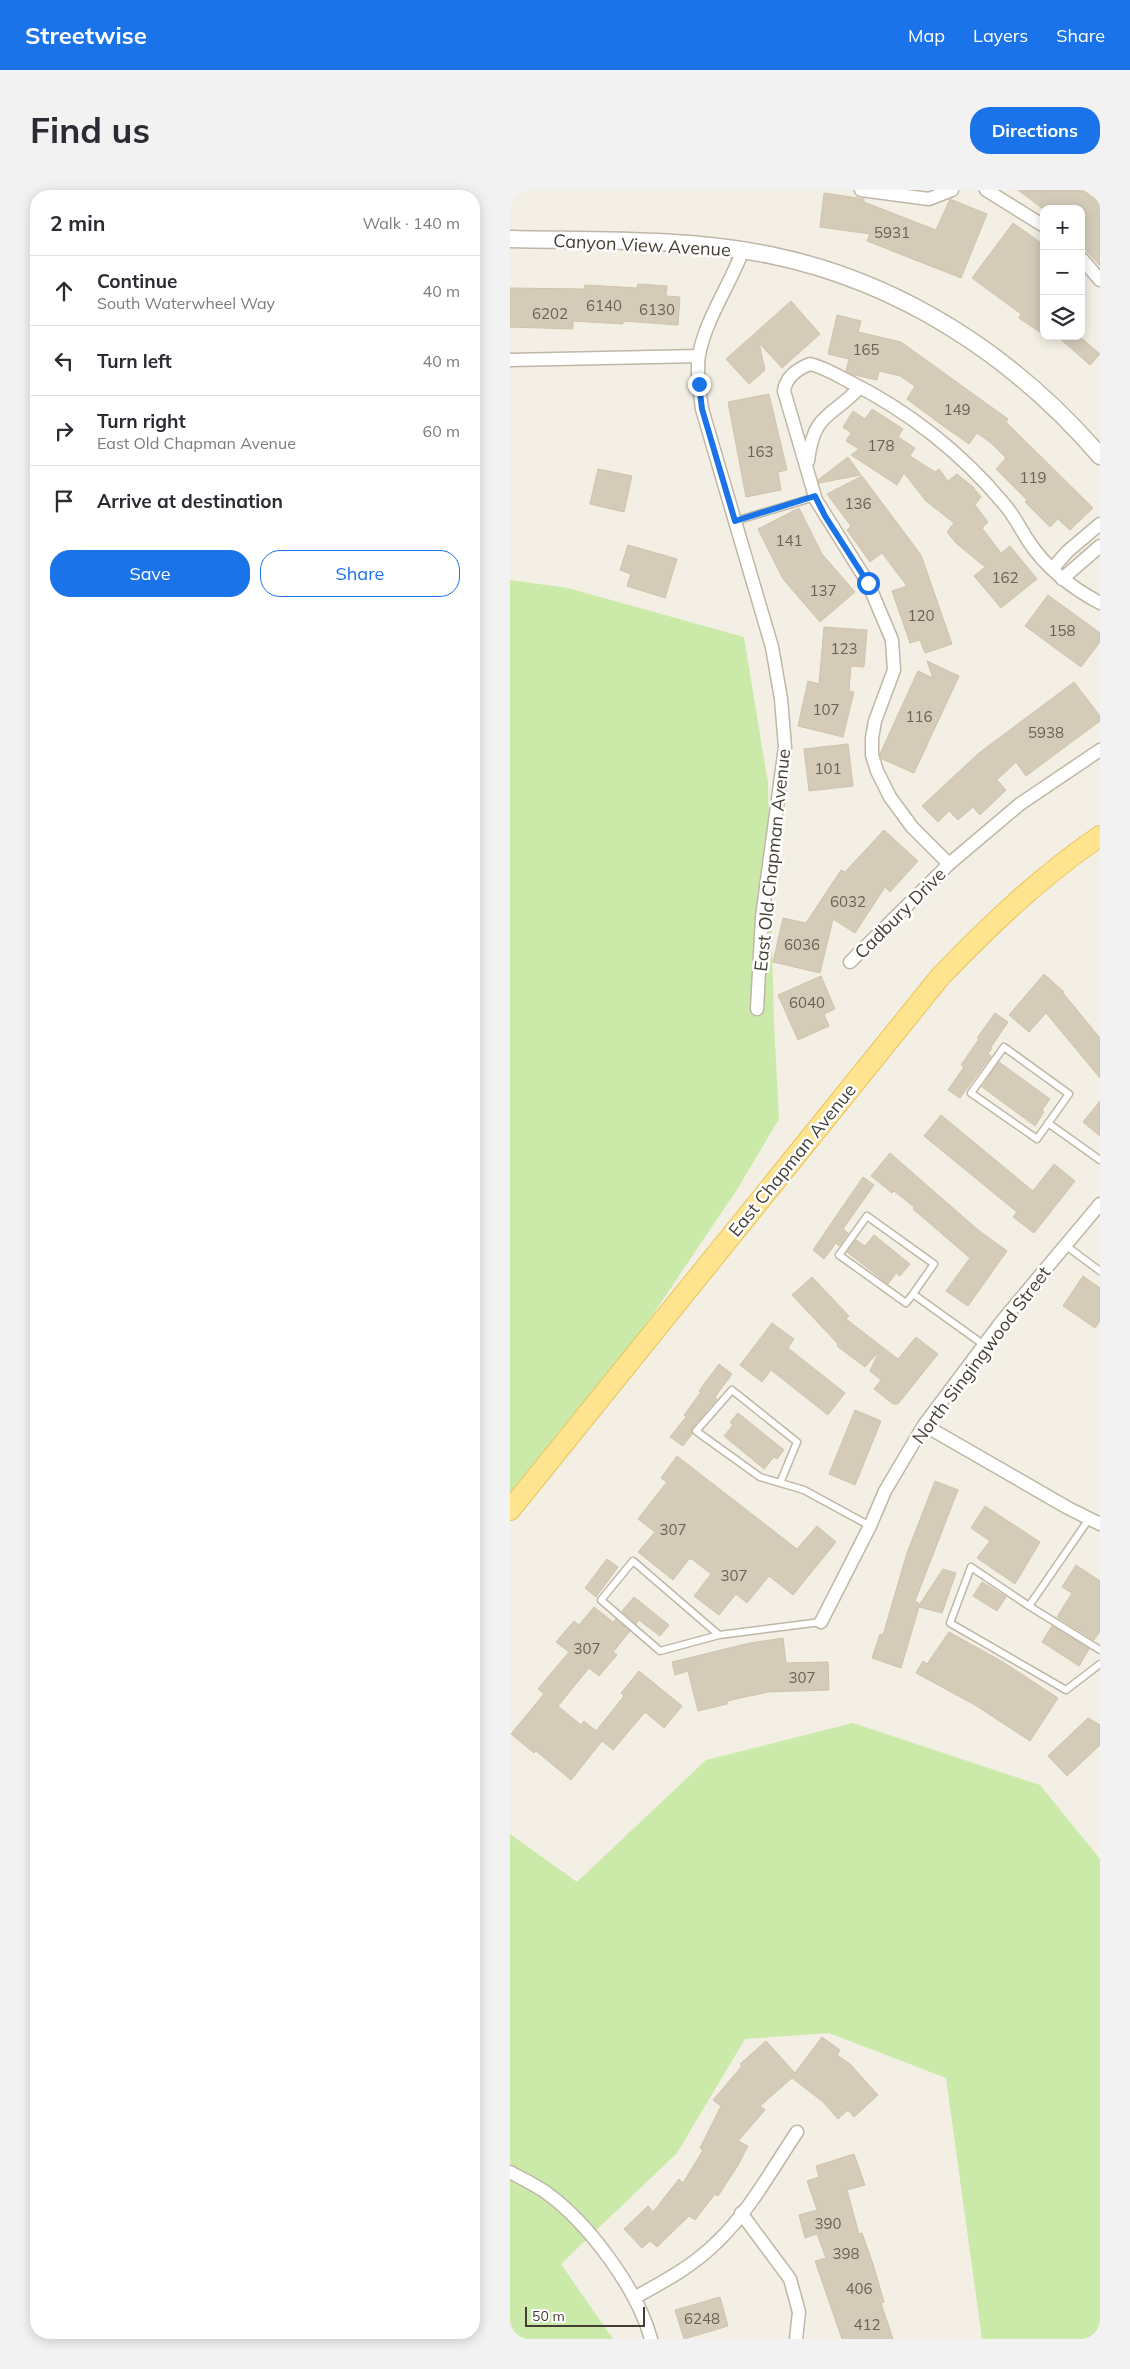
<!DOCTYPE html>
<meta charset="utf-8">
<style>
body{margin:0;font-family:Mulish,sans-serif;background:#f2f2f3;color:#2b2b33}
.controls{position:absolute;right:15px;top:15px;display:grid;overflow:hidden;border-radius:10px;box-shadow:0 2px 12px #0003}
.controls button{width:45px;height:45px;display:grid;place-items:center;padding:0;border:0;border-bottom:1px solid #e1e1e2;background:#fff;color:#2b2b33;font:25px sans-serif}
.scale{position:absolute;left:15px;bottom:12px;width:120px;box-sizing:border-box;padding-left:5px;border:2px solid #453f33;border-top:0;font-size:14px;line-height:18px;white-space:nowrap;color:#453f33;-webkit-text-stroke:4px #fff;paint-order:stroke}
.stop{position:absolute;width:15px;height:15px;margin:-11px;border:4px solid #1a73e8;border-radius:50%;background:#fff}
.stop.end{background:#1a73e8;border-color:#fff;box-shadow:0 1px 5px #0008}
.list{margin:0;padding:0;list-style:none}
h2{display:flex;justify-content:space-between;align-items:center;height:65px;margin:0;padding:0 20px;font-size:21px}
h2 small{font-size:16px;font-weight:400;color:#7c7c81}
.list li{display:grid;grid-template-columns:32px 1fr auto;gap:15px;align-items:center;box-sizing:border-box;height:70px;padding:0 20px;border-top:1px solid #e1e1e2}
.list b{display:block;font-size:19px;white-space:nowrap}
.list p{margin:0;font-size:16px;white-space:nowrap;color:#7c7c81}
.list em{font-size:16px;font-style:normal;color:#7c7c81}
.actions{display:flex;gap:10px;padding:15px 20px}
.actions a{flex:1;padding:11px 0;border:1px solid #1a73e8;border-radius:20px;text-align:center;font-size:18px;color:#1a73e8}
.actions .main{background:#1a73e8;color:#fff}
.icon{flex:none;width:28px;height:28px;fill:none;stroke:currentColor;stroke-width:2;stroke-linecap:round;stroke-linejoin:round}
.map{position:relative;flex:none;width:590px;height:2149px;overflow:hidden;border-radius:20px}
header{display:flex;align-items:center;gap:30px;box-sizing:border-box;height:70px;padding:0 25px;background:#1a73e8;color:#fff}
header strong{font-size:24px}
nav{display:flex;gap:28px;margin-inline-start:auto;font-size:18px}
.intro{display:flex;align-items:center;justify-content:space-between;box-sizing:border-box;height:120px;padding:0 30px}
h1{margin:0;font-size:35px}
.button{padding:12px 22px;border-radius:20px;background:#1a73e8;color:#fff;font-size:18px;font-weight:700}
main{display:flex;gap:30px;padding:0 30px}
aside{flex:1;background:#fff;border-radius:20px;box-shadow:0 2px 12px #0003}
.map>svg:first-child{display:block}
.green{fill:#cbeaaa}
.building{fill:#d5cbb9;stroke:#d0c3ab}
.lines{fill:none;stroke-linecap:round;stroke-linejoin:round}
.service-casing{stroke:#bfb7a6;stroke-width:9}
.minor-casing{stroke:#bfb7a6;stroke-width:15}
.tertiary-casing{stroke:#bfb7a6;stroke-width:19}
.primary-casing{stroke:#e9c45b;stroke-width:22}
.service{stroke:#fff;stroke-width:6}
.minor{stroke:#fff;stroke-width:12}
.tertiary{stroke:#fff;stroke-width:16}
.primary{stroke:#ffe490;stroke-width:20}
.route{stroke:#1a73e8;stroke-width:6}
.labels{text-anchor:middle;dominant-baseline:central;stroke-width:5;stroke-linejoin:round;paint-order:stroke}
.number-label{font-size:15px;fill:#696254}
.street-label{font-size:18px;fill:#453f33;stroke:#fff}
</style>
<header>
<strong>Streetwise</strong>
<nav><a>Map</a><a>Layers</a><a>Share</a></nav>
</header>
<div class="intro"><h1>Find us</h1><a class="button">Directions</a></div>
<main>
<aside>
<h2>2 min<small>Walk · 140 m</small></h2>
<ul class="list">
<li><svg class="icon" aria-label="ahead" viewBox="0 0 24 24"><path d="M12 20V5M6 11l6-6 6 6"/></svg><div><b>Continue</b><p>South Waterwheel Way</p></div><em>40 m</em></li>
<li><svg class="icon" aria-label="left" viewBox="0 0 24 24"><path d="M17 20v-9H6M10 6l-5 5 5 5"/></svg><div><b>Turn left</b></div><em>40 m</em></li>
<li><svg class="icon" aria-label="right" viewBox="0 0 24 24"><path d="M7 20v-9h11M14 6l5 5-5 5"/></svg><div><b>Turn right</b><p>East Old Chapman Avenue</p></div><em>60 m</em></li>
<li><svg class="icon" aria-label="arrive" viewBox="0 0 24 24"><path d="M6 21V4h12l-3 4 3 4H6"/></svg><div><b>Arrive at destination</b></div></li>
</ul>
<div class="actions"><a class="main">Save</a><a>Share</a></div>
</aside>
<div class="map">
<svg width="590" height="2149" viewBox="0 0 590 2149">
<rect width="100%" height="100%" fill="#f3efe4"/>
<path class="green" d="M0 390 58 398 234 447 258 593 264 833 269 929 228 998 52 1260 0 1327Z
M343 1533 530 1595 590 1669V2149H472L436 1888 319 1843 235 1849 167 1963 51 2074 103 2149H0V1644L67 1692 196 1570Z"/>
<path class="building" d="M508 0H573L585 9 590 15V76L571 55V19H533Z
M314 3 354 9V12L426 40 440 9 477 24 451 88 357 51 360 44 310 37Z
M503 33 534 55V145L509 128 511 124 462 88Z
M128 94 157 96 156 106 170 107 168 135 113 131V134L63 131V139L0 137V98L74 99 75 95 127 98Z
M281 111 310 144 272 178 249 153 255 180 239 194 216 169Z
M327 125 351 131 348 142 391 152 498 229 496 232 583 318 560 340 548 329 540 337 515 312 517 310 486 279 496 268 481 253 467 243 459 254 429 233 397 209 405 196 390 186 369 181 367 190 344 185 336 181 339 169 318 164Z
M547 146H569L590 164 580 175Z
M259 204 277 280 268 282 271 300 236 307 218 212Z
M362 219 393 239 388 247 405 258 400 266 425 282 429 279 438 291 447 284 463 297 471 307 465 315 478 332 472 338 491 363 500 356 527 389 491 418 464 386 475 377 446 353 437 342 444 333 416 311 394 283 387 295 341 265 349 259 336 251 341 243 333 237 343 221 355 229Z
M338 267 351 285 309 293 308 290Z
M88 279 122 286 114 322 80 314Z
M352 286 411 365 442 454 415 463 410 450 400 453 382 401 397 396 372 363 360 372 337 340 341 336 317 304Z
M289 318 312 364 345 402 310 432 273 389 248 339Z
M118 355 167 369 155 408 117 396 121 384 110 380Z
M538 405 590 443V452L571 477 515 436Z
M314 437 357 440 354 477 341 476 339 501 344 502 333 547 288 536 298 491 309 494Z
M417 471 449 486 404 583 372 569 370 564 408 481 423 488Z
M564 492 590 526V531L516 586 506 572 487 590 496 600 470 625 463 617 448 630 439 621 428 632 412 616 469 563Z
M338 554 343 596 299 601 294 559Z
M374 640 408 671 380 702 375 697 345 743 323 729 310 783 263 772 273 728 296 733 331 680 335 682Z
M534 784 554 802 553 803 590 848V888L536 823 519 842 499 825Z
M311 786 325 819 314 824 319 836 288 850 268 805Z
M485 823 498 832 481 857 482 858 478 864 481 866 450 908 438 900 454 877 451 875 469 849 467 848Z
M489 872 540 909 532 920 534 922 525 936 472 897Z
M590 911V946L573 932Z
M431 925 523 1001 544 974 565 991 524 1043 503 1027 507 1022 414 946Z
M380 963 467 1039 497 1061 458 1116 436 1101 460 1068 403 1019 404 1017 384 1001 382 1003 361 986Z
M353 987 364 995 333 1039 338 1043 329 1056 326 1053 314 1069 303 1060Z
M364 1045 400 1074 390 1086 386 1083 378 1094 337 1062 346 1050 355 1056Z
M573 1086 590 1098V1131L585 1138 553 1116Z
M302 1087 339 1126 336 1129 388 1169 406 1147 428 1164 388 1214H383L364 1199 371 1190 360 1181 369 1161 355 1177 327 1156 328 1154 282 1105Z
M262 1133 284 1149 278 1158 335 1203 318 1225 261 1180 252 1192 230 1175Z
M209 1174 222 1184 205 1207 207 1209 182 1238V1244L173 1256 160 1247 176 1227 174 1225 191 1202 189 1201Z
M345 1220 371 1231 345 1295 319 1284Z
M228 1223 274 1260 267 1269 264 1267 254 1279 214 1246 223 1235 220 1232Z
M167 1266 287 1359 307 1336 326 1352 283 1405 259 1386 237 1413 226 1404 209 1425 184 1406 201 1384 182 1369H179L163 1390 128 1362 145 1342 128 1329 157 1292 151 1288Z
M425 1291 448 1300 405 1411 410 1414 433 1379 446 1383 432 1423 409 1417 391 1478 362 1468 370 1444 373 1445 397 1363Z
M475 1316 530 1352 505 1394 467 1368 480 1351 461 1338Z
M97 1369 108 1377 86 1407 75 1398Z
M566 1375 590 1391V1441L584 1450 547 1427 562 1403 552 1397Z
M472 1392 496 1407 487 1421 463 1406Z
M124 1407 159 1435 150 1446 129 1430 126 1434 112 1421Z
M84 1417 103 1432 106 1429 120 1441 103 1462 107 1465 89 1486 79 1478 48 1516 71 1535 74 1531 86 1541 114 1506 111 1503 129 1481 172 1516 154 1538 135 1522 103 1560 92 1551 61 1590 26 1561 24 1563 1 1544 34 1504 28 1499 59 1462 46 1452 64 1431 69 1435Z
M542 1436 579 1459 569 1476 532 1452Z
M439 1442 493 1472 548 1508 520 1551 465 1515 406 1483 413 1471 417 1474Z
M273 1448 276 1473 318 1472 319 1500 258 1502 217 1511V1514L188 1521 178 1481 165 1485 162 1472 240 1453Z
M578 1528 590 1535V1555L557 1586 538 1566Z
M312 1847 330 1860 327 1865 340 1874 368 1905 344 1927 338 1920 328 1929 313 1912 282 1888 250 1916 255 1920 228 1951 238 1956 227 1977 208 2006 205 2004 185 2030 179 2026 147 2057 140 2051 132 2058 114 2039 138 2016 143 2022 169 1989 173 1993 193 1960 190 1958 211 1916 203 1910 232 1876 230 1874 256 1851 285 1883Z
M344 1964 355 1995 337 2000 349 2044 352 2043 363 2074 374 2112 371 2113 383 2149H332L305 2071 316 2068 307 2044 295 2048 289 2025 307 2020 297 1991 309 1987 306 1976Z
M210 2107 218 2136 174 2149 165 2120Z"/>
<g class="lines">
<defs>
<path id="service" d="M225 331 305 307
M494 857 559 904 527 949 461 903Z
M538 933 590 970
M555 1055 590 1081
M403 1104 424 1074 357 1026 329 1065 396 1113 403 1104 474 1155
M270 1293 287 1252 222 1200 186 1241 250 1287 294 1300 360 1336
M519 1416 579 1329
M209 1445 150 1461 91 1410 123 1371 209 1445 311 1432
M590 1460 519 1416 461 1377 440 1433 556 1500 590 1474"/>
<path id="minor" d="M351 0 419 9 442 0
M476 0 534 36
M233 60C220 95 196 128 189 165 186 182 190 202 192 219L262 457 271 509 275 557 252 727 247 819
M571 68 590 90
M0 170 189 166
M298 271C304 221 322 228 350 197
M542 379 558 361 590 334
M552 389 590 356
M439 674 402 637 380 607 367 581 362 565V548L365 531 384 480 382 450 358 393 306 310 274 201C276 187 287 179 300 174 313 177 325 184 338 191 397 220 452 263 494 314 504 325 511 340 519 352 537 379 562 398 590 413
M340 772 439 674 510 614 590 560
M414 1235 558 1318 590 1334
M311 1432 360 1336 375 1301 414 1235 492 1131 590 1014
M0 1982C11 1988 23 1994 34 2001 77 2031 127 2098 141 2149
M231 2023 280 2089 289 2122 286 2149
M124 2108C153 2092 183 2076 206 2053 239 2022 262 1979 287 1942"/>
<path id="tertiary" d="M0 49C86 51 175 48 260 65 391 92 504 166 590 266"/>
<path id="primary" d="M0 1320 430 787C480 735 530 687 590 646"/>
</defs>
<use href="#service" class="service-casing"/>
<use href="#minor" class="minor-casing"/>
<use href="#tertiary" class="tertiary-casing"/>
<use href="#primary" class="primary-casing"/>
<use href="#service" class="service"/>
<use href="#minor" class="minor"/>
<use href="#tertiary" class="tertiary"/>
<use href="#primary" class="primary"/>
</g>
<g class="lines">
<path class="route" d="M189 194 192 219 225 331 305 306 315 326 358 393"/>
</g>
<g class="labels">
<g class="number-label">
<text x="382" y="42">5931</text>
<text x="94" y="115">6140</text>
<text x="147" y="119">6130</text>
<text x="40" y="123">6202</text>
<text x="356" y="159">165</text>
<text x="447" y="219">149</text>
<text x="371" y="255">178</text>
<text x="250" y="261">163</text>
<text x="523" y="287">119</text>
<text x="348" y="313">136</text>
<text x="279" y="350">141</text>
<text x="495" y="387">162</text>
<text x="313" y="400">137</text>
<text x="411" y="425">120</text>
<text x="552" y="440">158</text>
<text x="334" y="458">123</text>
<text x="316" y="519">107</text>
<text x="409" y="526">116</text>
<text x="536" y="542">5938</text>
<text x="318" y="578">101</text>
<text x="338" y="711">6032</text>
<text x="292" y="754">6036</text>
<text x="297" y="812">6040</text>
<text x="163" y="1339">307</text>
<text x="224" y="1385">307</text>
<text x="77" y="1458">307</text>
<text x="292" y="1487">307</text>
<text x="318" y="2033">390</text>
<text x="336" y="2063">398</text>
<text x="349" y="2098">406</text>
<text x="192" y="2128">6248</text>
<text x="357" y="2134">412</text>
</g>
<g class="street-label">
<text transform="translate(132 55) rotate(3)">Canyon View Avenue</text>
<text transform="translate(262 670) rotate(-84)">East Old Chapman Avenue</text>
<text transform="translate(390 723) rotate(-45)">Cadbury Drive</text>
<text transform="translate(282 970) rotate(-51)">East Chapman Avenue</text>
<text transform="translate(471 1165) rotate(-53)">North Singingwood Street</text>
</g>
</g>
</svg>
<div class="controls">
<button>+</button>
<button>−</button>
<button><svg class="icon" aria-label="layers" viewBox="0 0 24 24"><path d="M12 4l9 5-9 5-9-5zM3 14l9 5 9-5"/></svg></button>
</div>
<div class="scale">50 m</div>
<div class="stop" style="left:358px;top:393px"></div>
<div class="stop end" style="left:189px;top:194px"></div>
</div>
</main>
